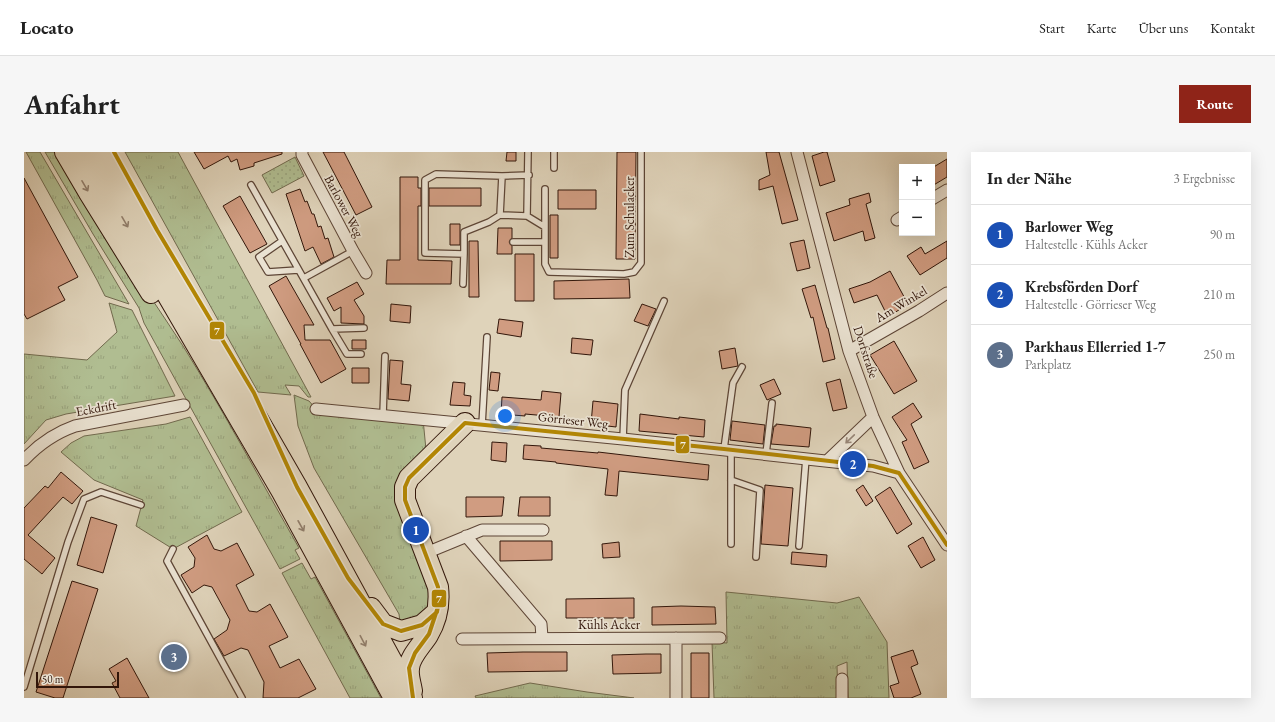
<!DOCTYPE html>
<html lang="de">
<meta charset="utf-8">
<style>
body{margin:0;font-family:"EB Garamond",serif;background:#f6f6f6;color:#222}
.controls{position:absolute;right:12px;top:12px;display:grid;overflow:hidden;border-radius:0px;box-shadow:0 4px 16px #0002}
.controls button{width:36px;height:36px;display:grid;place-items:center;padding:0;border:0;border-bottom:1px solid #e0e0e0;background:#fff;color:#222;font:20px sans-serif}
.scale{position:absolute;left:12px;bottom:10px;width:83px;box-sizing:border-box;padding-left:4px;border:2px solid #32160a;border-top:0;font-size:11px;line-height:14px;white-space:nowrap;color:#32160a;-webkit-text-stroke:3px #eae2d2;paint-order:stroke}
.you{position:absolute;left:481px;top:264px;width:14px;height:14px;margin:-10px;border:3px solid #fff;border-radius:50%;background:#1a73e8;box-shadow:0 0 0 6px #1a73e833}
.badge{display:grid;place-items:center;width:26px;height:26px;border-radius:50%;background:#8f2418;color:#fff;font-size:13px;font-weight:700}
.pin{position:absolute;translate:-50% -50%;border:2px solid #fff;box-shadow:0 1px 4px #0006}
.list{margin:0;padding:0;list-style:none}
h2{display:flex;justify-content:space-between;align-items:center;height:52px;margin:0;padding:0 16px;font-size:17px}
h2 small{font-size:13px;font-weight:400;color:#767676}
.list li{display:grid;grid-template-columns:26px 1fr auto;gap:12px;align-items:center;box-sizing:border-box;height:60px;padding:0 16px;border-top:1px solid #e0e0e0}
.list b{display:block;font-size:15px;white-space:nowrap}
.list p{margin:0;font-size:13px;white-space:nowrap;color:#767676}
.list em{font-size:13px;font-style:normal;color:#767676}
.map{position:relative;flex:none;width:923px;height:546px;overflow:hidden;border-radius:0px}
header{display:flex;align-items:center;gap:24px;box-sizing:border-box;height:56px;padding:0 20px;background:#fff;border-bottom:1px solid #e0e0e0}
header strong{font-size:19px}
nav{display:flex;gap:22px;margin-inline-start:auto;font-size:14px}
.intro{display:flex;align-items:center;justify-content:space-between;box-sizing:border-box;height:96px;padding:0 24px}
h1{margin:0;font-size:28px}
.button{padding:10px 18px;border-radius:0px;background:#8f2418;color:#fff;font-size:14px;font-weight:700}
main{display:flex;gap:24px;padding:0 24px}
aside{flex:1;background:#fff;border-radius:0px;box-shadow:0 4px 16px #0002}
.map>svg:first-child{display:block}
.grass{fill:url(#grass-tufts);stroke:#716a4e}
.park{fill:url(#park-dots);stroke:#716a4e}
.building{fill:#d09c81;stroke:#32160a}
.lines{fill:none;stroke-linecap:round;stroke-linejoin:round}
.lane-casing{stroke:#5d4536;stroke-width:8}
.street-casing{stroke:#5d4536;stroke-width:13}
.highway-casing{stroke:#32160a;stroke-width:22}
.lane{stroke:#eae2d2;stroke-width:5.5}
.street{stroke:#eae2d2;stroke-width:11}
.highway{stroke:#dfd3ba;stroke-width:20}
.bus-1-casing{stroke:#eae2d2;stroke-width:7}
.bus-1{stroke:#b28604;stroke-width:4}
.oneway{stroke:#917e6b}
.oneway2{stroke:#978678}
.labels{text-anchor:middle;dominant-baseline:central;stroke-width:3.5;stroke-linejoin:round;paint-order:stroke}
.street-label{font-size:13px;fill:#32160a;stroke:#eae2d2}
.line-badge{stroke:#eae2d2;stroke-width:1.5}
.badge-label{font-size:11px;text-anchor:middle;font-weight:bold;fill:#fff}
</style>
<header>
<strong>Locato</strong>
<nav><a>Start</a><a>Karte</a><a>Über uns</a><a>Kontakt</a></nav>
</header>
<div class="intro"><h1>Anfahrt</h1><a class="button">Route</a></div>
<main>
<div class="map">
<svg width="923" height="546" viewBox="0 0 923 546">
<defs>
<pattern id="grass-tufts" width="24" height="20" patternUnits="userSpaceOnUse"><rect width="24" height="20" fill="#b0bd91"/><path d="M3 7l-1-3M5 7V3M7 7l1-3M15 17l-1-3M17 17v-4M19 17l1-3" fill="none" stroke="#98a27c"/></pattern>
<pattern id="park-dots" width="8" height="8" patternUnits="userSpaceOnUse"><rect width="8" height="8" fill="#b0bd91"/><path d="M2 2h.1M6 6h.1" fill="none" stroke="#98a27c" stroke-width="1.8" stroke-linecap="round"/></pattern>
</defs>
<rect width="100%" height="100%" fill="#dfd3ba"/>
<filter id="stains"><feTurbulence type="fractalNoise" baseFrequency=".005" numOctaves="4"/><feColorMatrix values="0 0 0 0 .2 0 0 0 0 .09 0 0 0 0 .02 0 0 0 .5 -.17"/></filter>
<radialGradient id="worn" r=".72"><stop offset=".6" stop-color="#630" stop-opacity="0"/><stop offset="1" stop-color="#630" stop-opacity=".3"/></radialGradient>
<path class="grass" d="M2 0H16L105 152 81 144 73 128Z
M21 0H35C73 67 117 130 159 194 200 260 237 329 275 396L271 398 276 407 256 417 120 171 115 156 69 82Z
M101 0H154L287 245H284L275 234 261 233 267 243 234 240Z
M85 151 108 158 151 244 42 262 22 268 0 292V202L63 208 93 180Z
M270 243 285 249 292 257 399 267 403 308 385 326 415 449 377 479 375 462 290 316 274 274Z
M166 265 218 360 149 397 112 374 119 348 70 328 37 300 47 291 60 284 142 272Z
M278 411 287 427 291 425 357 546H326L258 421Z
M702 440 813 451 835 445 863 490 865 546H824L823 510 813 514 814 546H690L688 490 703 491Z
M506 531 563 540 610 546H452L451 544Z"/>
<path class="park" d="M271 5 280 24 248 41 238 23Z"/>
<path class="building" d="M170 0H258V2L230 11V14L216 18 213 7 207 10 204 4 180 17Z
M299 0H320L348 55 332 63Z
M483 0H492V9H482Z
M593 0H612L611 107H592Z
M742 0H755L774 68 758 72 749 34 735 38V28L746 23Z
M800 0H803L811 29 796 34 788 4Z
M923 7V25L908 34V16Z
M376 25H394V36H397V54H394V108L428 109 427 132H362L363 108H376Z
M0 26 54 125 34 135 41 148 3 167 0 162Z
M405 36H457V54H405Z
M276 37 281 50 283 49 288 62H290L294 75 297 74 301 87 304 86 310 105 297 112 289 95 281 99 262 42Z
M534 38H572V57H534Z
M845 41 847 50 842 52 851 86 841 89 839 79 810 89 802 61 826 53 825 47Z
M216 44 243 92 226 101 199 54Z
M526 63H534V106H526Z
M426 72H436V93H426Z
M474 76H488V86L485 90 488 94V102H473Z
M780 88 786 116 773 119 766 91Z
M445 89H454L455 145H445Z
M923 89V106L896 123 883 104 897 95 901 102Z
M491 102H510V149H491Z
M866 119 884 152 864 165 853 143 830 151 825 137 846 130Z
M262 124 290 173H280L281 188H306L322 217 297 231 276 192H277L245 134Z
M605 127 606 146 530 147V129Z
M333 130 340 142 330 148 340 164V172L317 171V155L310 159 303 146Z
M791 133 803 176H804L811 207 799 210 789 165 787 166 778 137Z
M367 152 387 154 386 171 366 169Z
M618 152 632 157 624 174 610 169Z
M475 167 499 170 497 185 473 181Z
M548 186 569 188 567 203 547 201Z
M328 188H342V197H328Z
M870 189 893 229 870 242 846 203Z
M711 196 714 214 698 217 695 199Z
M366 208 379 209 377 232 387 233 385 249 364 247Z
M328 216H345V231H328Z
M467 220 476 221 474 239 465 238Z
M750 227 757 242 743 248 736 233Z
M816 227 823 256 809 259 802 231Z
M429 230 441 231 440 243 447 244 446 254 426 253Z
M518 239 537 241 535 265 501 262V264L477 262 478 245 517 248Z
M569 249 594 252 592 275 567 272Z
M889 251 898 265 887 272 905 310 890 317 878 290 883 288 868 265Z
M616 262 655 267V265L681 268 680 285 615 279Z
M708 269 741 273 739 292 706 288Z
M752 272 787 276 785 295 747 292 750 274H752Z
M468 290 483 291 482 310 467 308Z
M500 293 517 294V296L574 301V300L685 313 684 328 595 319 593 344 581 343 584 317 532 311V310L499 307Z
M37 320 59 339 48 352 39 345 4 383 31 406 18 422 0 407V356L21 334 24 336Z
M741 333 769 336 764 394 737 392Z
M839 333 849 349 842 354 832 338Z
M866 335 888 372 873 382 851 345Z
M442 345H480L478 364 442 365Z
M496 345H526V364H494Z
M67 365 93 373 79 421 53 413Z
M183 383 190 397 197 399 213 391 230 423 212 433 225 459 233 460 246 452 264 485 245 494 256 516 275 507 292 537 274 546H239L240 530 224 498 217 496 200 504 190 487 203 478 206 468 188 435 180 433 168 441 157 423 170 415 171 406 164 395Z
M899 385 911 408 897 416 884 394Z
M476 389H528V408L476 409Z
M595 390 596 405 579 406 578 392Z
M768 400 803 403 802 415 767 412Z
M48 429 74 437 39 546H31L12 540Z
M610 446V466H542V447Z
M657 454 691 455 692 472 628 473V455Z
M889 498 894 512 887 515 897 542 887 546H870L866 534 875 531 867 505Z
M499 500H543V519L464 520 463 501Z
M667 501H685V546H667Z
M622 502H637V521L589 522 588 503Z
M103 506 125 546H96L88 531 92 529 85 517Z"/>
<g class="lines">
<defs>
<path id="lane" d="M504 0 503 64 476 63 478 24 505 23
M530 0V16
M227 33 308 177 340 176
M476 63 465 70 440 80V102L401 101V28L412 22 478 24
M503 64 521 75V112L525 120 600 122 610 120 617 111V0
M521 75V37
M258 89 235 105 244 120 274 118
M489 90H521
M280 126 329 99
M439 132 440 102
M308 177 323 202H337
M359 263 361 204
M458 273 463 185
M599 287 601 238 640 149
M700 297 709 231 718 215
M707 298V392
M742 302 748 251
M707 328 736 338 732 405
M775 394 782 306
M149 397 143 409 218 546
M0 535 44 390 60 347 77 340 117 353"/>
<path id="street" d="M278 0V3L329 99 342 121
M773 0 825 199 849 265 875 321 923 393
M908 47 923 38
M873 68 878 65
M825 199 895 159 923 141
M292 257 599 287 829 312 849 314 875 321
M0 308C14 293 31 281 51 274L160 253
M803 309 849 265
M442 384 517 472 518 485
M402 401 458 378H519
M652 486V546
M438 487 696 486
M818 527V546"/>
<path id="highway" d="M41 0 65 41 127 141
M60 0 258 340 370 546
M77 0 208 222 273 335 388 546
M347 456 359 472 377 479 398 473 413 460
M388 539C387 532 384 524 385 517 385 505 398 493 404 483 413 468 416 452 414 435L381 348V335L385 326 441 271"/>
</defs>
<use href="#lane" class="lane-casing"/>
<use href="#street" class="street-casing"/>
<use href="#highway" class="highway-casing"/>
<use href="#lane" class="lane"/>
<use href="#street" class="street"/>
<use href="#highway" class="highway"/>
<defs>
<path id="bus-1" d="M90 0 133 78 230 241 273 335 324 426 359 472 377 479 398 473 413 460 415 449 414 435 381 348V335L385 326 441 271
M441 271 700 297 849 314 875 321
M875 321 923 393
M389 546 385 516 391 501 405 482 415 452"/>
</defs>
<use href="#bus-1" class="bus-1-casing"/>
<use href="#bus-1" class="bus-1"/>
</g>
<defs><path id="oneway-shaft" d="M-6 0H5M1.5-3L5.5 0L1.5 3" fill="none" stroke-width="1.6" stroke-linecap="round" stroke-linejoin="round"/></defs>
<g class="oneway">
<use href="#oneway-shaft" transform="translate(61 34) rotate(60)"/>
<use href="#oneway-shaft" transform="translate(101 70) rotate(60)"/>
<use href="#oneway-shaft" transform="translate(277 374) rotate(61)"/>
<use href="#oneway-shaft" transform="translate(339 489) rotate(62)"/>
</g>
<use class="oneway2" href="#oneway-shaft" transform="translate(826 287) rotate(136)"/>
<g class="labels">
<g class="street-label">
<text transform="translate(320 54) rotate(62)">Barlower Weg</text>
<text transform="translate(605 65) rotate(-90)">Zum Schulacker</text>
<text transform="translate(877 152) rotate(-31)">Am Winkel</text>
<text transform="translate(842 200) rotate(72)">Dorfstraße</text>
<text transform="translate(72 256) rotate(-11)">Eckdrift</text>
<text transform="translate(549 268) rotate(6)">Görrieser Weg</text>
<text x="585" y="472">Kühls Acker</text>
</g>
</g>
<g class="line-badge">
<rect x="185" y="169" width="16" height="19" rx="4" fill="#b28604"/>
<rect x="651" y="283" width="15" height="19" rx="4" fill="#b28604"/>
<rect x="407" y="437" width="16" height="19" rx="4" fill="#b28604"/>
</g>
<g class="badge-label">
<text x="193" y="183">7</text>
<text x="659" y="297">7</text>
<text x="415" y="451">7</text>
</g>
<rect width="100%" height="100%" filter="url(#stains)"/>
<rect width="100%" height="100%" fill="url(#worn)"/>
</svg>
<div class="controls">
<button>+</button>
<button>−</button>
</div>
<div class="scale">50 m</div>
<div class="you"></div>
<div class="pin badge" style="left:392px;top:378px;background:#1a4fb4">1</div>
<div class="pin badge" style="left:829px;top:312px;background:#1a4fb4">2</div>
<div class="pin badge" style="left:150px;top:505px;background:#5c6f8a">3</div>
</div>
<aside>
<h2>In der Nähe<small>3 Ergebnisse</small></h2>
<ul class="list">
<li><span class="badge" style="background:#1a4fb4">1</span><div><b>Barlower Weg</b><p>Haltestelle · Kühls Acker</p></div><em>90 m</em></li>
<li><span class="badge" style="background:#1a4fb4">2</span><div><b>Krebsförden Dorf</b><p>Haltestelle · Görrieser Weg</p></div><em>210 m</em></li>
<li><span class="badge" style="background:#5c6f8a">3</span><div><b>Parkhaus Ellerried 1-7</b><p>Parkplatz</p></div><em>250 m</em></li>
</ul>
</aside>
</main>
